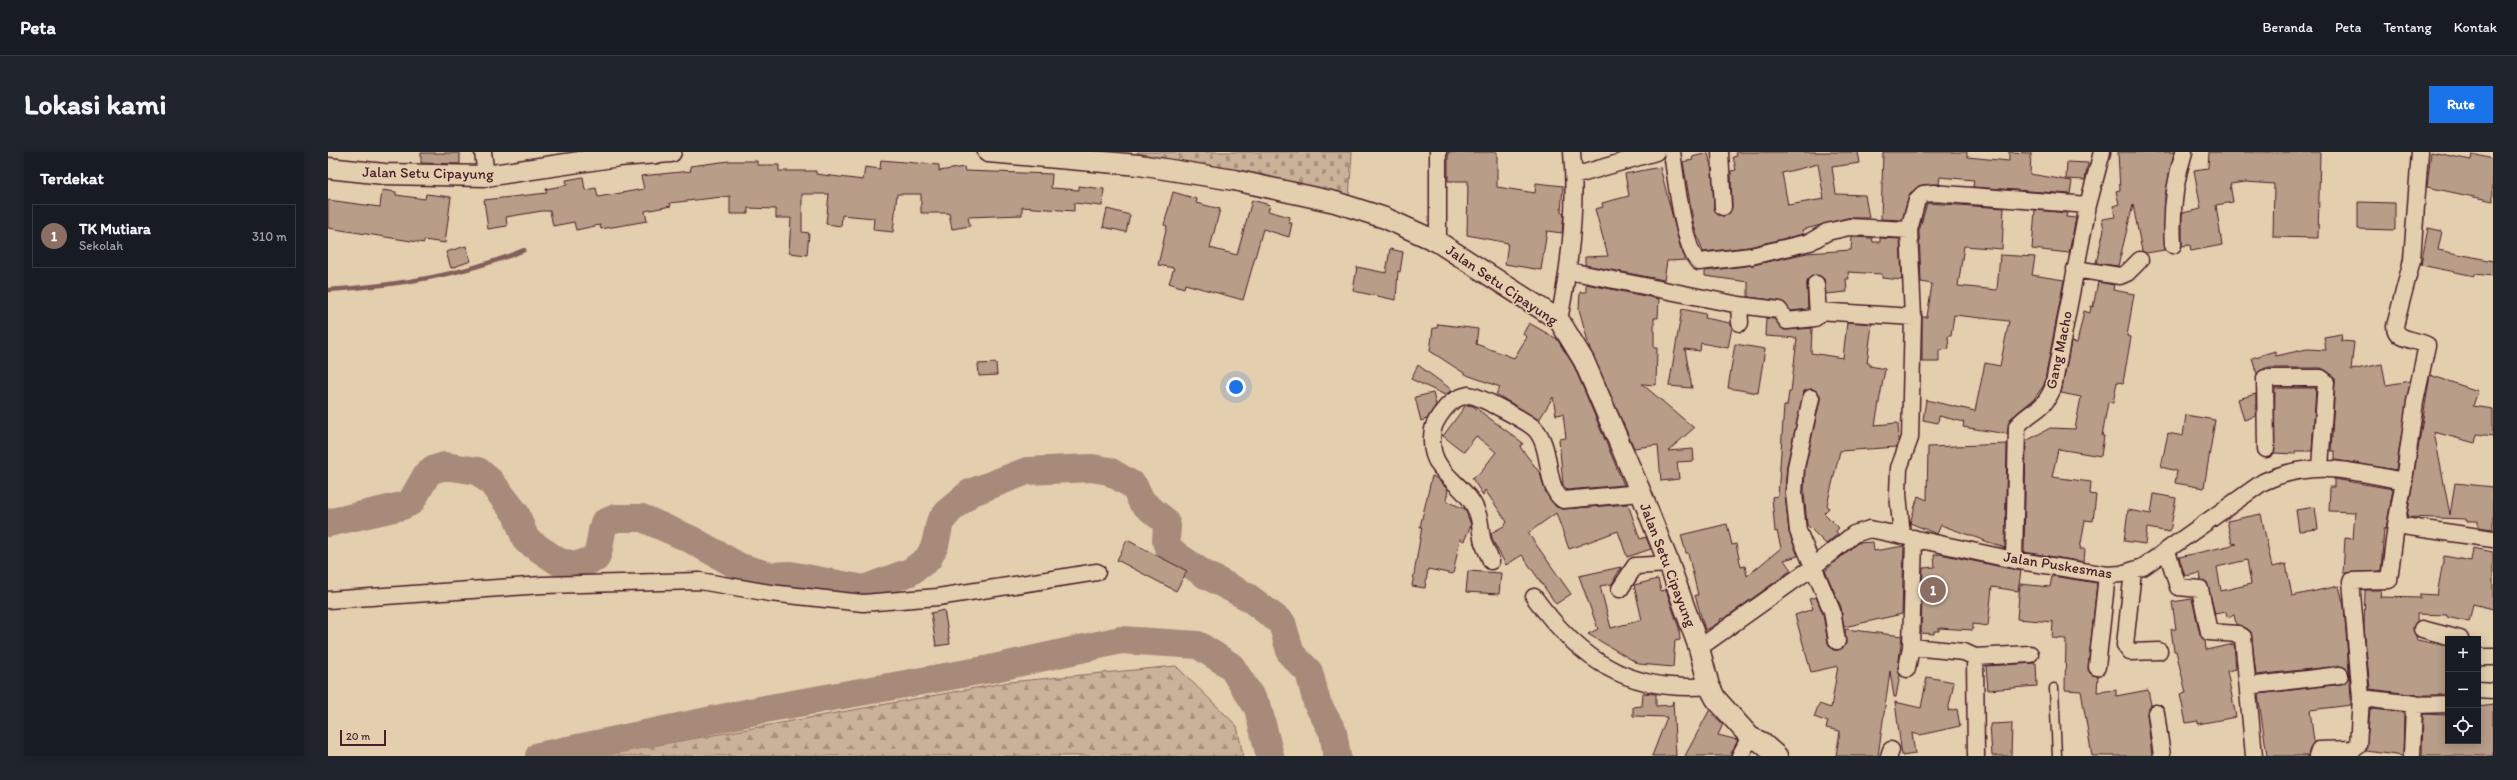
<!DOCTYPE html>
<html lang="id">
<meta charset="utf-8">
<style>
body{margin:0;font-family:Itim,sans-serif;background:#20242c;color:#f1f3f6}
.controls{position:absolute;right:12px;bottom:12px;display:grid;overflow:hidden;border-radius:0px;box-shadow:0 2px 10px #0003}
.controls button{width:36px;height:36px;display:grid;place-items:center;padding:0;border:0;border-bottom:1px solid #363941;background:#171b24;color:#f1f3f6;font:20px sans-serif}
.scale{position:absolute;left:12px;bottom:10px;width:46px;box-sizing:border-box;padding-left:4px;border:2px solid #4a1f2b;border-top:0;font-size:11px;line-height:14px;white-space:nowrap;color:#4a1f2b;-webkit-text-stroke:3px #e3cead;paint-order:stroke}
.you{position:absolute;left:908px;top:235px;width:14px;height:14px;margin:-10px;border:3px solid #fff;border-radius:50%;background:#1a73e8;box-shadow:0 0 0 6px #1a73e833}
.badge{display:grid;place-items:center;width:26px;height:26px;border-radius:50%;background:#1a73e8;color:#fff;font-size:13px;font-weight:700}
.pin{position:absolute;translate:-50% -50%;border:2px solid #fff;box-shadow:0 1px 4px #0006}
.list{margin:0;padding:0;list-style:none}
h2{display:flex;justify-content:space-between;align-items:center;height:52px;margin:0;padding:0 16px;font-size:17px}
h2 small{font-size:13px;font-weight:400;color:#9ea1a6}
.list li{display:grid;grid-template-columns:26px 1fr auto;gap:12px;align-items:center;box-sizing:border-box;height:64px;margin:0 8px 8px;padding:0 8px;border:1px solid #363941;border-radius:0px}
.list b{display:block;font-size:15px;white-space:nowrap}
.list p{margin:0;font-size:13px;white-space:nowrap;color:#9ea1a6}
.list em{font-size:13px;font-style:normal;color:#9ea1a6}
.icon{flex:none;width:22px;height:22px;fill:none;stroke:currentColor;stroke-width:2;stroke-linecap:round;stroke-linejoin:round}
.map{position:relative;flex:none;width:2165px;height:604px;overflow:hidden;border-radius:0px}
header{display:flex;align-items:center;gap:24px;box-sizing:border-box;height:56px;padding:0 20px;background:#171b24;border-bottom:1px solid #363941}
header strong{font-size:19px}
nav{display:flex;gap:22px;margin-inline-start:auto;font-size:14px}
.intro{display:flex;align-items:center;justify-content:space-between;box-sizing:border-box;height:96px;padding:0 24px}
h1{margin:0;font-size:28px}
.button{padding:10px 18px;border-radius:0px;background:#1a73e8;color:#fff;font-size:14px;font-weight:700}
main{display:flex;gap:24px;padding:0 24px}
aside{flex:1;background:#171b24;border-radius:0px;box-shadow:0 2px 10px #0003}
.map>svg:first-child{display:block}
.forest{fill:url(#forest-firs);stroke:#8a6862}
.cemetery{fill:url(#cemetery-stones);stroke:#8a6862}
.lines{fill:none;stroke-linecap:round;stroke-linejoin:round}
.stream{stroke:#825f5a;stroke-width:4.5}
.river{stroke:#a78a7a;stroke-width:28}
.building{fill:#b89d89;stroke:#4a1f2b;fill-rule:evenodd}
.service-casing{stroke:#4a1f2b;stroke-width:11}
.minor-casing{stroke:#4a1f2b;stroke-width:19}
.tertiary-casing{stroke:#4a1f2b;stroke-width:23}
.service{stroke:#e3cead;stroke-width:8}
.minor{stroke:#e3cead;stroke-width:16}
.tertiary{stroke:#e3cead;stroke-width:20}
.labels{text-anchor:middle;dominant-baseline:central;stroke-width:3;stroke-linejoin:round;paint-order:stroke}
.street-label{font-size:15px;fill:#4a1f2b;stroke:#e3cead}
</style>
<header>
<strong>Peta</strong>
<nav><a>Beranda</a><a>Peta</a><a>Tentang</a><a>Kontak</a></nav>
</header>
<div class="intro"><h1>Lokasi kami</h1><a class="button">Rute</a></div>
<main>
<aside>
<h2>Terdekat<small></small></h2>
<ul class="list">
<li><span class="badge" style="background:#8d6e63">1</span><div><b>TK Mutiara</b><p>Sekolah</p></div><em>310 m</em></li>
</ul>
</aside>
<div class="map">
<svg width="2165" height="604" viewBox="0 0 2165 604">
<defs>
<pattern id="forest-firs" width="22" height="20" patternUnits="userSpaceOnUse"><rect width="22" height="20" fill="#cab298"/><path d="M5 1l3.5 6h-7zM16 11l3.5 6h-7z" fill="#a6907c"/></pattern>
<pattern id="cemetery-stones" width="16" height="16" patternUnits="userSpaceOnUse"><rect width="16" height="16" fill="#cab298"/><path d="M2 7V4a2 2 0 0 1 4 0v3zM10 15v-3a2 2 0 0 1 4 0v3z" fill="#a6907c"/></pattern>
</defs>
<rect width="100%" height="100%" fill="#e3cead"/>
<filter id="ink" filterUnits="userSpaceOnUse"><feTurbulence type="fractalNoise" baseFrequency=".025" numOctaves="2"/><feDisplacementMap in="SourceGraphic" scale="8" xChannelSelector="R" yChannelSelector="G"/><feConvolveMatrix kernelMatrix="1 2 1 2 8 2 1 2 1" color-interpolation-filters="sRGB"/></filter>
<g filter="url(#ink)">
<path class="forest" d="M848 514 909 574 915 604H269L681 530Z"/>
<path class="cemetery" d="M809 0H1024L1021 47 809 1Z"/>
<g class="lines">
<path class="stream" d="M0 138C65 134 135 124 196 98"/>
<path class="river" d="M0 371 74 354 83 350 99 322 104 318 117 314 150 319 163 330 188 362 198 388 231 410 250 413 268 406C273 395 272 383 276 371L288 366H314L362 387 412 415 442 424 462 423 536 437 582 420 600 407 607 393 612 370 622 358 642 341 699 319 764 316 781 319 806 334 814 350 836 368 839 374 838 389 841 398 876 422 920 445 954 471 963 502 981 520 989 551 1005 580 1009 604
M211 604 442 556 662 517 793 488 870 493 903 514 930 556 942 604"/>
</g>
<path class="building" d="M1120 0H1169V35L1207 41 1208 31 1235 34 1233 60 1236 61 1234 81 1219 79 1213 118 1177 112 1180 91 1139 83 1140 29H1120Z
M1408 0H1530L1532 11 1504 15 1508 42 1537 43 1541 66H1519L1474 78 1475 82 1421 95 1375 100 1366 74 1355 10 1365 8 1364 5 1380 1 1384 19 1386 56 1390 63 1396 64 1400 63 1404 55 1403 19 1408 18 1405 5 1409 4ZM1490 12 1496 47 1460 53 1454 21Z
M1555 0H1639V5L1681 9V0L1703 1 1702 22 1744 29 1742 42 1645 35 1646 28 1612 25 1611 32 1594 33 1582 41 1574 68 1553 67Z
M1790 0H1846L1837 45V98L1818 101 1814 99 1805 53 1790 114 1768 111 1776 78 1774 67 1787 65 1785 54 1791 52 1788 39 1792 38Z
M1881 0H1992L1990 86 1945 85 1946 32 1918 30 1902 32 1905 50 1888 53 1894 93 1863 99 1862 93 1854 94V61L1873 57 1866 18 1880 16Z
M2103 0 2143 8 2144 2 2165 7V49L2099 35Z
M93 1H132V12L93 11Z
M553 8 611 13V19L636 15 637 19 724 22 723 36 751 38V34L776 37 774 54 746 51V59L694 55V63L640 65 642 74 624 77 621 61H593V42H569L565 80 545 78 546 66 514 63 513 74 498 72 501 42H474V80L481 81 479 103 461 101 463 66H448V57L420 56V62H402V44L342 51 343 54 317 59 319 69 273 77 272 73 248 78 246 70 225 74 222 59H214L178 65 179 74 160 77 156 48 219 41 218 37 239 33 238 28 255 25 257 38 268 36 270 45 316 37 313 24 363 19 362 14 401 9H429V13H451V19H488V22L535 28 537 15 552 17Z
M1739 10 1760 11 1757 28 1738 27Z
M1332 15 1352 94 1358 108 1339 109 1336 128 1257 113V105L1280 104 1267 57 1275 55 1274 51 1301 44 1297 22Z
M54 38 68 40V43L97 47 98 42 123 45 117 91 96 88V91L0 76V48L52 55Z
M845 40 869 47 868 51 892 57 882 96 909 103 924 48 942 53 940 59 962 65 961 71H964L961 85 935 77 915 148 857 132 856 136 841 131 846 116 830 113 839 74 836 73Z
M2030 50 2067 51V78L2030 77Z
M1599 51 1676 56 1674 97 1636 94 1630 134 1669 138 1672 103 1707 105 1704 123 1736 128 1716 233 1706 247 1682 267 1679 282 1635 275 1636 270 1611 264 1610 271 1595 268 1598 248 1647 259 1657 211 1672 214 1681 169 1626 163 1623 184H1620L1621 197 1611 198V210H1594V165H1599L1604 132 1593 130 1591 79Z
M779 57 802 63 798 80 775 75Z
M1707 58 1739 61 1738 65 1748 66 1741 101 1704 97Z
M2100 76 2114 79 2110 98 2165 109V124L2147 122V124L2093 113Z
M1524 85 1544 86 1545 90H1552V86L1572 87 1574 128 1554 126V122L1520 120 1521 127H1518L1519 140 1498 142 1496 127 1487 123 1480 127 1479 132 1480 157 1463 159 1452 149 1420 145V130L1377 124V119L1425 113 1479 101 1523 98Z
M138 94 143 109 123 116 118 100Z
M1062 97 1075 100 1072 120 1070 119 1068 148 1025 139 1029 115 1058 121Z
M1770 130 1786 133 1785 138 1806 142 1799 184 1803 185 1795 231 1789 230 1785 251 1780 250 1774 284H1776L1773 304 1730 297 1724 325 1763 330 1762 342 1768 343 1765 369 1757 368 1752 397H1757L1756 410 1696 400 1698 289 1722 276 1747 277 1753 245 1733 241 1743 190 1749 191 1756 159 1762 161 1763 154 1765 155Z
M1258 132 1331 147 1330 166H1326V196H1329L1328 233 1314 232 1366 276 1340 299 1365 297 1366 309 1349 310 1351 327 1333 329 1330 293 1306 296 1262 197 1251 157 1252 140H1258Z
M1354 157 1378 162 1377 166 1402 171 1404 175 1400 196 1373 191 1372 199 1357 197 1364 236 1341 234Z
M1438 166 1446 167 1456 178 1484 176 1483 201 1515 206 1519 170 1544 172 1539 211H1542V214L1557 217 1547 273 1570 271 1571 288 1569 295 1512 299 1499 353 1501 356 1496 361 1511 376 1508 379 1510 382 1498 392 1479 373 1476 341 1477 316 1492 248V243L1485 237 1476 239 1459 313 1457 340 1461 380 1470 404 1456 408 1463 418 1454 425 1397 466 1392 467 1393 469 1382 476 1377 478 1367 443H1370L1360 401H1358L1353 383 1399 372 1404 393 1408 392 1413 415 1417 414 1419 424 1453 396 1449 379 1447 380 1444 345 1450 344 1456 254H1459L1461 240H1463L1469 186 1437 184Z
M1201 171 1229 187 1246 214 1296 333 1239 338 1235 333 1231 287 1238 286 1235 262 1228 263 1225 245 1211 268 1168 242 1172 235 1139 223 1102 199 1105 176H1109L1110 172 1150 177 1148 192 1186 206 1199 185 1195 182Z
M2013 182 2014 189 2026 190 2023 218 2054 212 2058 233 2082 229 2068 318 2007 308V299H2003L2007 230V226L1999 219 1993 216H1937L1929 222 1924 206 1947 199 1948 204 1979 197 1998 198 1996 185Z
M1407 192 1437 197 1430 241 1400 236Z
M668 211 669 223 651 224 650 212Z
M1090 213 1124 238 1117 243 1083 227Z
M2102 223 2150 239 2145 254 2165 257V284L2149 282 2147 291 2106 280 2122 363 2127 331 2165 335V377L2150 375V369H2139V367L2079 365Z
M1947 236H1988L1984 299H1967V302L1946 301Z
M1105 241 1108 253 1099 267 1093 269 1087 245Z
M1928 242V264L1916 268 1910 247Z
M1138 253 1145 254 1195 291 1192 295 1212 321 1217 338 1228 355 1236 357 1300 352 1312 387 1318 385 1323 397 1299 405 1290 379 1241 397 1228 361 1200 381 1243 442 1228 452 1194 403 1178 413 1165 389 1163 381 1176 374 1179 370 1157 338 1155 343 1144 326 1152 321 1168 300 1148 284 1136 300 1115 284Z
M1858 263 1887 268 1876 336 1847 331 1849 319 1833 315 1840 281 1855 284Z
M1679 292 1677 396 1613 373 1609 382 1582 371 1590 344 1599 348 1600 295Z
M1104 324 1108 326 1120 338 1118 349 1137 357 1143 373 1136 389 1132 387 1125 422 1100 417 1097 436 1084 434 1094 375H1092Z
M2006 327 2065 337 2058 377H2056L2053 419 2015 421 2017 386 2025 387 2027 360 2001 359 2002 335H2006Z
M1826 342 1848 346 1842 380 1819 376 1817 392 1796 389 1800 358 1823 362Z
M1987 355 1990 377 1971 379 1968 358Z
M1933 362 1944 415 1958 412 1964 444 2011 434 2016 454 2023 546V553L1982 558 1986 590 1980 604H1939L1930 542 2014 532 2021 526 2020 518 2011 514 1928 523 1923 480 1908 472 1906 463 1899 465 1898 460 1887 462 1879 430 1873 428 1872 421 1857 424 1851 405 1909 392 1904 391 1899 369ZM1919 408 1923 432 1893 439 1889 415Z
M799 388 859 419 848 439 789 408Z
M1545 390 1546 399 1576 394 1574 462 1516 475 1513 455 1497 419 1529 391Z
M2145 396 2165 400V457L2145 452 2141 470 2119 465V463L2089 462V469L2085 475 2089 488 2120 494V543H2090L2042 537 2036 475 2037 438H2053L2052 445 2092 446V442L2109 443 2116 404 2143 409Z
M1612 402 1693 419 1690 439 1664 435 1660 474 1645 472V478L1611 476V479H1606V482L1593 481 1595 416 1607 415 1606 403Z
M1293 415 1284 432 1272 434 1283 476 1314 468 1306 433 1330 427 1333 439 1338 438 1351 476 1352 488 1347 489 1345 515 1311 512 1260 482 1270 477 1251 424Z
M1140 419 1173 421 1171 442 1138 440Z
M1724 424 1769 431 1760 518 1764 523 1770 524 1769 540 1788 538V544L1820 538 1823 553 1819 562 1824 604H1764L1753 539 1737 538 1738 487 1724 486 1725 470 1689 467 1692 432 1722 435Z
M1488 445 1495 462 1500 491 1505 498H1511L1518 493 1517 477 1574 484 1570 516 1572 523 1568 545H1566L1562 519 1550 604H1508L1512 579 1498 576 1500 570 1486 565 1491 552 1503 556 1510 514 1483 520 1467 463 1485 457 1481 447Z
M1864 447 1872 482 1877 488 1878 498 1906 492 1908 517 1899 519 1908 565 1870 572V569L1858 571 1852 542 1858 541 1848 499H1846L1843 477H1848L1844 450Z
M616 458 622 492 608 494 603 461Z
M1708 511 1709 534 1660 538 1658 514Z
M1599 525 1626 530 1620 559 1629 557 1632 574 1592 583 1584 581 1587 602 1574 604 1567 550 1593 556Z
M1315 541 1328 542V554L1344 553 1345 549 1348 604H1324L1339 565 1305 564V555L1314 554Z
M2165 553V604H2094L2095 562 2120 563V589H2150V555Z
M2042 557 2076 560 2075 604 2038 599Z
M1381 559 1395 572 1390 583 1410 588 1403 604H1357Z
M1684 571 1683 604H1664L1662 572Z"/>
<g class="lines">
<defs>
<path id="service" d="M1726 536 1729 604"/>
<path id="minor" d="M155 0 158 24
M1344 0C1347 20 1356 100 1371 110L1423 104 1482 90 1499 80 1521 75 1581 78
M1392 0 1395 55
M1246 24 1328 0
M1110 90V0
M1845 93C1843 60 1846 31 1856 0
M1747 117 1792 124 1799 121 1812 108
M1241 119 1411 153 1412 171
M1411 153 1451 158 1459 169 1487 166 1490 163 1488 132
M1490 159 1585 165
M1231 168C1242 113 1249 56 1244 0
M1483 246 1468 315 1466 341 1470 379 1504 459 1509 489
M1938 297 1937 226H1993L1998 230 1992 315
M2076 329 2087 250 2099 193C2088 187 2067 189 2067 174L2084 108 2092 0
M1574 383 1570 342 1571 316 1582 286 1585 165 1581 78 1589 48 1595 42 1605 41 1760 53
M1839 399 1850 435 1872 437 1881 480 1910 482 1915 485 1926 604
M1686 408 1689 274C1705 256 1714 261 1725 236L1760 53 1774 0
M1163 409C1161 403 1157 396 1155 390 1152 380 1153 369 1149 360 1138 331 1103 323 1104 288 1104 277 1106 272 1112 263 1120 252 1126 246 1140 243 1149 242 1200 270 1207 277 1225 296 1216 335 1235 348L1313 341
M1805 419 1797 493 1802 500 1831 499
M1292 437 1307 414 1341 412
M1206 445C1253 509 1301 541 1381 534
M0 448 214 433 372 429 442 441 535 451 610 445 769 420
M2094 477 2132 487
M1583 495 1636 500 1647 505 1702 502
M1371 496 1485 415 1526 382 1542 377 1686 408 1779 423 1793 422 1815 415 1935 330C1987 306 2024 320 2076 329L2068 373 2165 387
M1647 505 1648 604
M2150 505H2165
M1769 515 1779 423
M1579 517 1583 495 1586 386
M1920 534 2012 523
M2150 538 2165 539
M2033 546 2087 552
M1828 561 1834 604
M1412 604 1422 585
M1561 604 1563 598
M1989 604 1991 598 2026 597 2030 594 2033 546 2023 429 2061 428 2068 373
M2084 604 2086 553 2120 552"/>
<path id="tertiary" d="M660 0 811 13 906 28 1007 50 1057 66 1110 90 1231 168 1256 209 1313 341 1341 412 1371 496 1381 534 1388 547 1422 585 1433 590 1449 604
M0 16 56 22 158 24 291 4 343 0"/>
</defs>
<use href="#service" class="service-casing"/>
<use href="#minor" class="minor-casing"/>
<use href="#tertiary" class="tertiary-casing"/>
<use href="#service" class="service"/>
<use href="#minor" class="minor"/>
<use href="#tertiary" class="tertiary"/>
</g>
</g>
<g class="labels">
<g class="street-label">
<text transform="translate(100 21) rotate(1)">Jalan Setu Cipayung</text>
<text transform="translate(1174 133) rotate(34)">Jalan Setu Cipayung</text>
<text transform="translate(1731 198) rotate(-78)">Gang Macho</text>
<text transform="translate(1340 413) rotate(69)">Jalan Setu Cipayung</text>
<text transform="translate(1730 413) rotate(9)">Jalan Puskesmas</text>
</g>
</g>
</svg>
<div class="controls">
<button>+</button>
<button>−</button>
<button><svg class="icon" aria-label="locate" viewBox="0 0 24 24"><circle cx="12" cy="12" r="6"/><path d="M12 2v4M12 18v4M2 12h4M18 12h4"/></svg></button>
</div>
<div class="scale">20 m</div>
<div class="you"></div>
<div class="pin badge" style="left:1605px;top:438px;background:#8d6e63">1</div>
</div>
</main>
